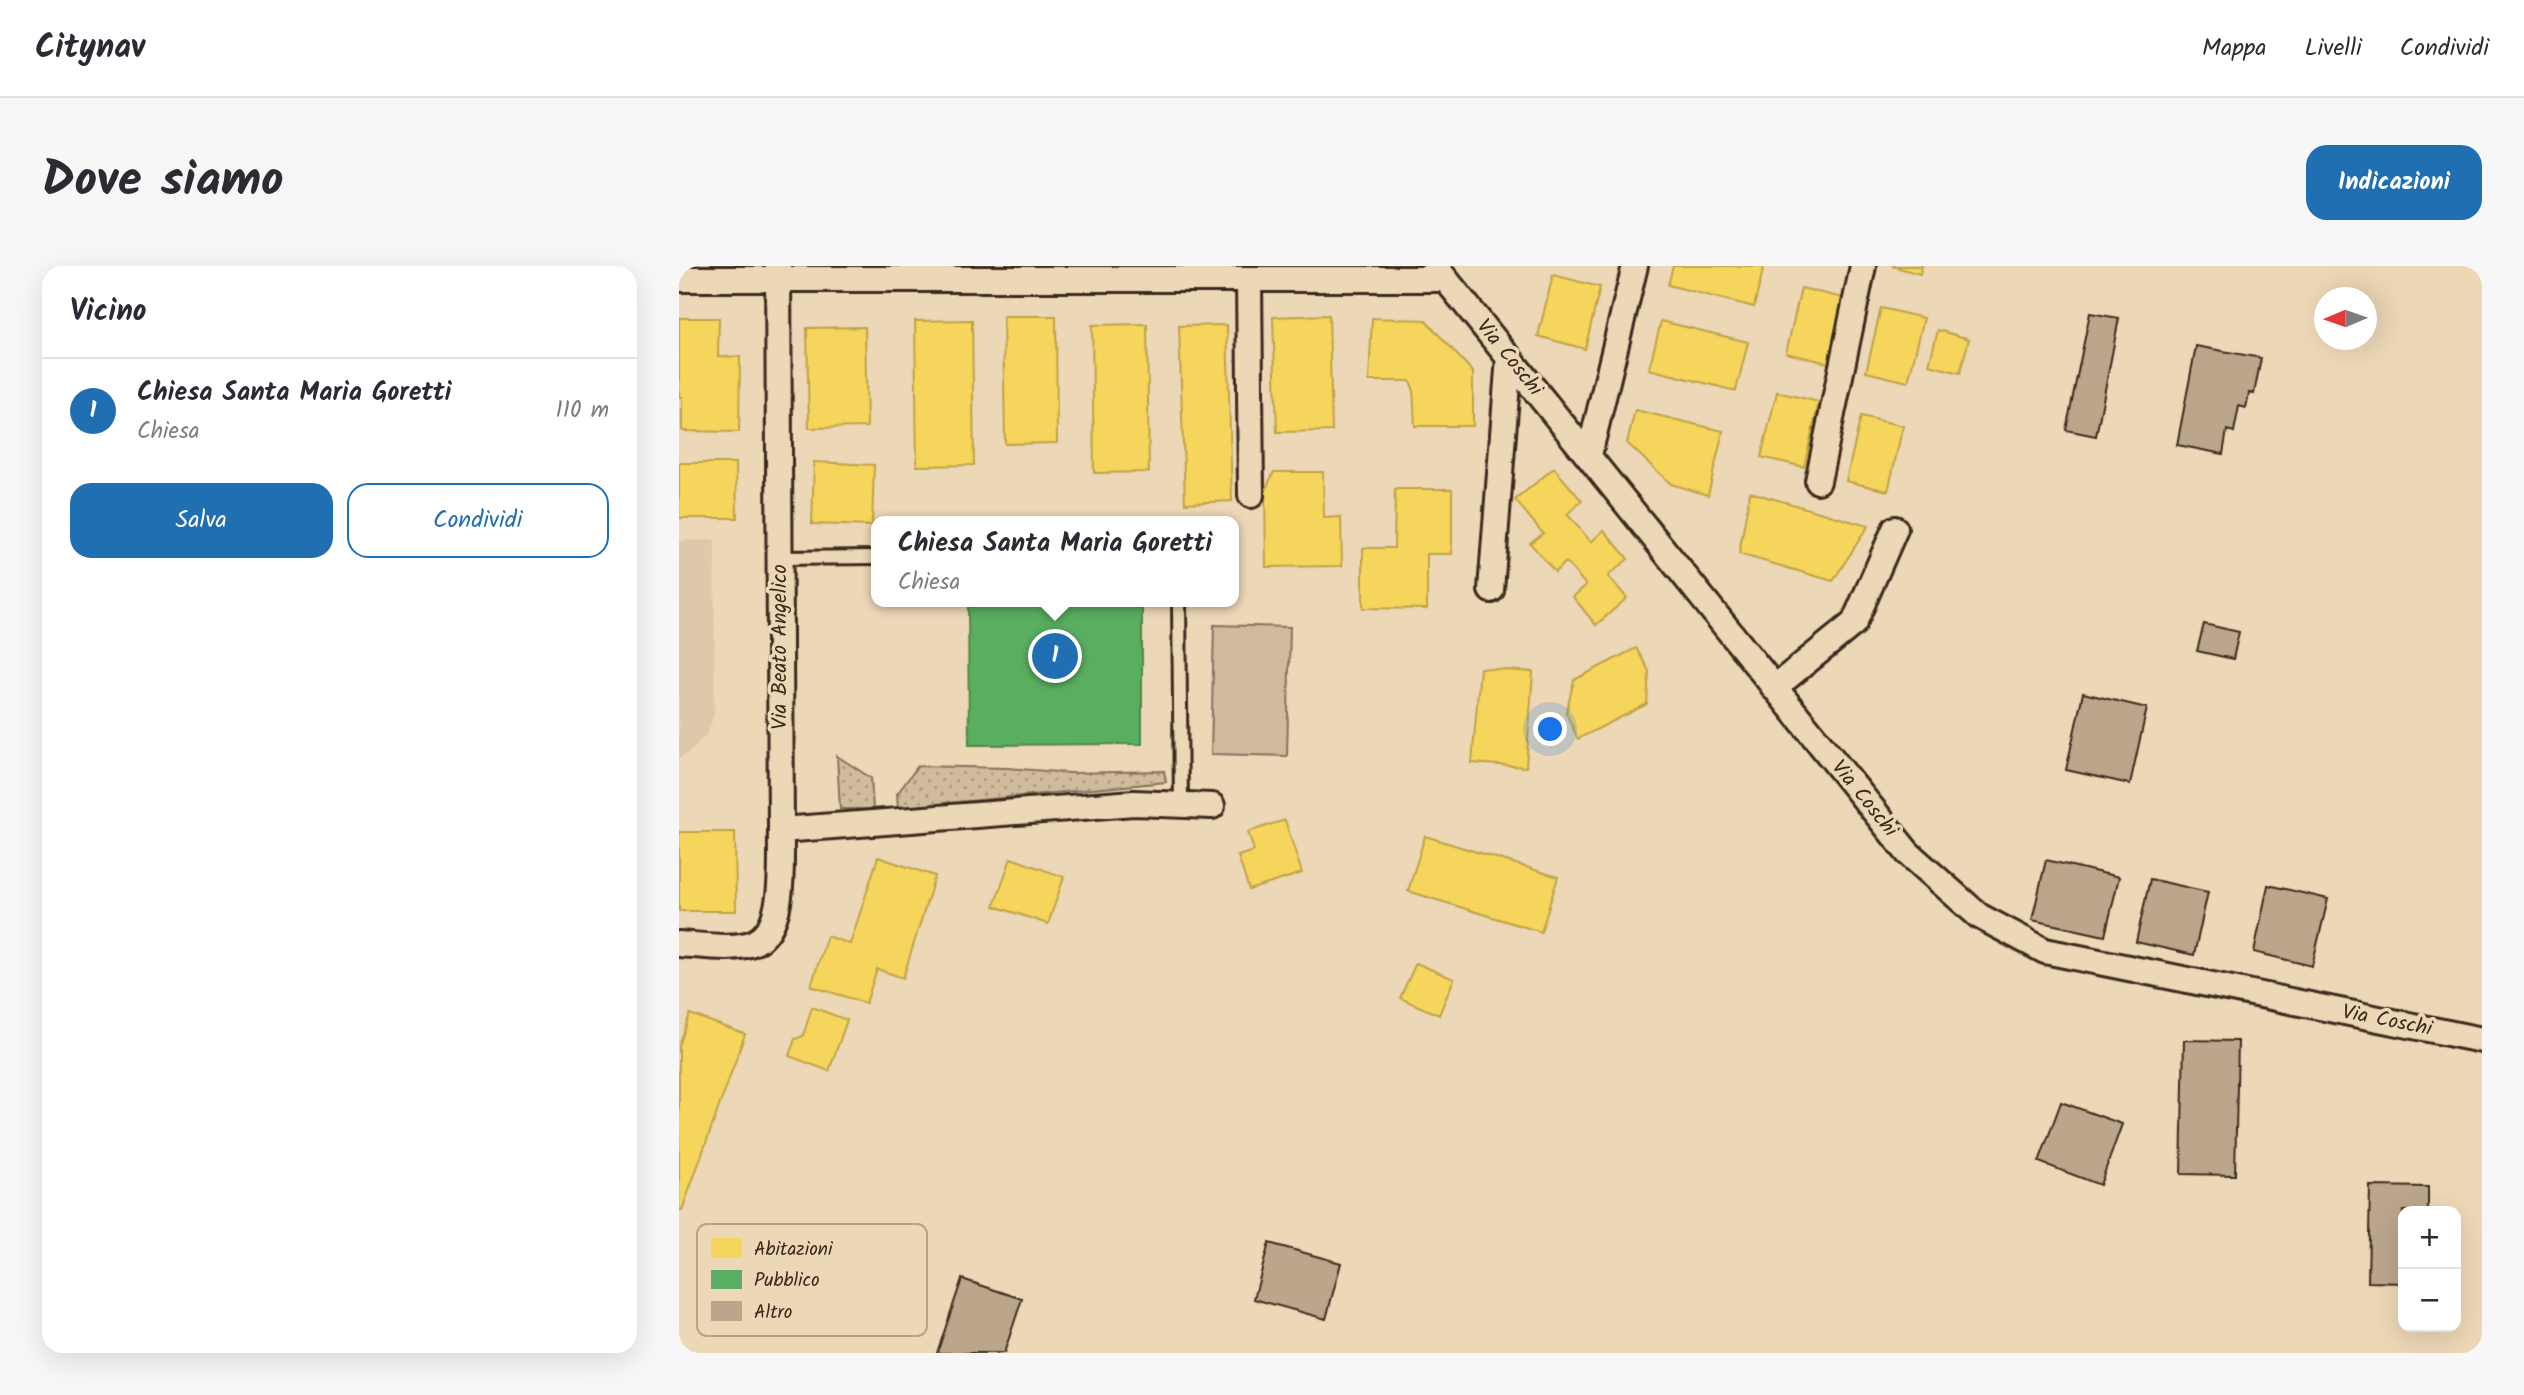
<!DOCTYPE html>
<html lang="it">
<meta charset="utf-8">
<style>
body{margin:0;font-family:Kalam,sans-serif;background:#f7f7f7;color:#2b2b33}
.controls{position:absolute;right:21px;bottom:21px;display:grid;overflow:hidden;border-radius:14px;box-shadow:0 7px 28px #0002}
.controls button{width:63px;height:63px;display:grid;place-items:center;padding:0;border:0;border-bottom:2px solid #e1e1e2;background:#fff;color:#2b2b33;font:35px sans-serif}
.compass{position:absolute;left:1635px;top:21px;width:63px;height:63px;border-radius:50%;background:#fff;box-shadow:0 7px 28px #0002;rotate:268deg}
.you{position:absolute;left:872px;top:464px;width:24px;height:24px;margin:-18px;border:5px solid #fff;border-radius:50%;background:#1a73e8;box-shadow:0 0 0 10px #1a73e833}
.badge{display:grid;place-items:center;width:46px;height:46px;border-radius:50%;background:#1f6fb2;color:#fff;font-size:23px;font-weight:700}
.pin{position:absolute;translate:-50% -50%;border:4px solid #fff;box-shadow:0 2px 7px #0006}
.popup{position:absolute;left:192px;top:250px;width:368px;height:91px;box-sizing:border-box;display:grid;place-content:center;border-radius:14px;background:#fff;filter:drop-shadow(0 2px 5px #0005);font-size:23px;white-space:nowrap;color:#7c7c81}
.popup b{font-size:26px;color:#2b2b33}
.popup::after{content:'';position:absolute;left:50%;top:100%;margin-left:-14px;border:14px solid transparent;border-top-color:#fff}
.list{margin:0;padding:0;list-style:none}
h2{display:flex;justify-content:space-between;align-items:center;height:91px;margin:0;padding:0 28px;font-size:30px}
h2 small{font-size:23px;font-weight:400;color:#7c7c81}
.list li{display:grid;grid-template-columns:46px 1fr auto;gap:21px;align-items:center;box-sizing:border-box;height:105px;padding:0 28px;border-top:2px solid #e1e1e2}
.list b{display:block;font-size:26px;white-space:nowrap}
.list p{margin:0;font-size:23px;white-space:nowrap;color:#7c7c81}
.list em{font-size:23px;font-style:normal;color:#7c7c81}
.actions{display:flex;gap:14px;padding:21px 28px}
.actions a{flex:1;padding:16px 0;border:2px solid #1f6fb2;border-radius:21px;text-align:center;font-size:24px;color:#1f6fb2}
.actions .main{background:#1f6fb2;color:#fff}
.map{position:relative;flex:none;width:1803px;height:1087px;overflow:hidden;border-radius:21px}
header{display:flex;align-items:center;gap:42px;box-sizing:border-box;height:98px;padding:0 35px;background:#fff;border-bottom:2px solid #e1e1e2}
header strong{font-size:33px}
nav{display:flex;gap:38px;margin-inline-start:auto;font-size:24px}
.intro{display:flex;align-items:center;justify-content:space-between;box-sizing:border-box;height:168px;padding:0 42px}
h1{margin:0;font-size:49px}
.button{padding:18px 32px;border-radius:21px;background:#1f6fb2;color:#fff;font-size:24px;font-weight:700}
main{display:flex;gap:42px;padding:0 42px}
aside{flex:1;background:#fff;border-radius:21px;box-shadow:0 7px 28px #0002}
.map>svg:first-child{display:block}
.built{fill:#ddc8a9}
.grass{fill:url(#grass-dots);stroke:#86725e;stroke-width:2}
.pitch{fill:#d0bb9d;stroke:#86725e;stroke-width:2}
.homes{fill:#f6d55c;stroke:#bea249;stroke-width:2}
.public{fill:#5aae61;stroke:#51864d;stroke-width:2}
.building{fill:#bba68c;stroke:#3b2a1e;stroke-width:2}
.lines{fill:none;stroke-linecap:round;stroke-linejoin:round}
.service-casing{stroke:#3b2a1e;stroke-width:18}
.minor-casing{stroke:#3b2a1e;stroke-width:30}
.service{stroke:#ecd7b6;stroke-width:12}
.minor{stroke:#ecd7b6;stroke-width:24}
.labels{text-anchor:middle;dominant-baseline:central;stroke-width:7;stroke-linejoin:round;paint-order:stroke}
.street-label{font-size:21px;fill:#3b2a1e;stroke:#ecd7b6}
.key{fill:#ecd7b6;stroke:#b7a388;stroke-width:2}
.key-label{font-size:19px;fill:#3b2a1e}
</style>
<header>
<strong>Citynav</strong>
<nav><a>Mappa</a><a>Livelli</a><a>Condividi</a></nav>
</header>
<div class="intro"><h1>Dove siamo</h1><a class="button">Indicazioni</a></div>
<main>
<aside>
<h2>Vicino<small></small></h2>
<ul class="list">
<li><span class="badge">1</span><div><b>Chiesa Santa Maria Goretti</b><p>Chiesa</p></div><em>110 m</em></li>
</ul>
<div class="actions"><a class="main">Salva</a><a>Condividi</a></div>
</aside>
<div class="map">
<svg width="1803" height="1087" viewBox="0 0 1803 1087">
<defs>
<pattern id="grass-dots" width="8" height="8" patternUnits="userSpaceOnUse" patternTransform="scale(1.75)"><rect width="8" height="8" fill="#d0bb9d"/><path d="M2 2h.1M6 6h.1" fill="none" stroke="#aa987f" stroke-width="1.8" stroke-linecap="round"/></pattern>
</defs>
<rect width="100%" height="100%" fill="#ecd7b6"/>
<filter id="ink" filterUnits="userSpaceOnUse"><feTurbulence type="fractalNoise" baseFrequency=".0143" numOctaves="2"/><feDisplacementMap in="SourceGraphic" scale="14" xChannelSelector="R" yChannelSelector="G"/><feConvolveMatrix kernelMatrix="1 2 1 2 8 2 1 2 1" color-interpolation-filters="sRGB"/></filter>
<g filter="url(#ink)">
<path class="built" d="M36 274 35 448 29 466 12 485 0 492V275Z"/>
<path class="grass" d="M158 490 192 512 194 543H161Z
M239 500 329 502 391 507 485 505 487 516 219 542 218 528Z"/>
<path class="pitch" d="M535 359 611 361 608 490 532 488Z"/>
<path class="homes" d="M994 0H1085L1075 41 989 19Z
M1213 0H1243L1241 8Z
M874 9 921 21 906 83 859 70Z
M1122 22 1164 32 1149 97 1107 87Z
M1202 42 1245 52 1229 116 1187 106Z
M650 49 653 165 598 166 594 51Z
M324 50H377L378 177 326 178Z
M0 52H40L39 90 61 91 60 166 3 165V131H0Z
M693 52 746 54 794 106V160H736L734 122 731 115H690Z
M293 54 295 199 238 200 236 55Z
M982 55 1069 76 1057 125 970 103Z
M468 58 470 206 415 207 413 59Z
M548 59 553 235 506 237 500 60Z
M186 61 188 161 130 162 128 62Z
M1259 64 1290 73 1281 107 1250 99Z
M1098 126 1140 136 1125 201 1082 191Z
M956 144 1044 165 1029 229 992 218 948 177Z
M1182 150 1224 160 1209 225 1167 215Z
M135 196 195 199 193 260 133 258Z
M0 197H57L58 252H0Z
M875 202 903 235 888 248 912 276 925 264 949 293 929 310 948 332 917 359 894 331 907 319 887 296 876 306 851 277 864 267 836 234Z
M595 206H644L645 252 662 251 663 300 587 301 586 224Z
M716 223H773V288H748V343L684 342V282H715Z
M1071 226 1189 260 1154 315 1060 288Z
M957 382 970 405 968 438 899 473 887 447 895 414Z
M801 402 854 406 847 501 793 497Z
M606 554 623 607 570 624 559 590 575 585 569 566Z
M0 566H56L57 645H0Z
M746 570 879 611 862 666 729 625Z
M199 591 256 610 224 712 198 703 187 737 132 720 148 670 171 678Z
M332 592 385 611 369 658 315 640Z
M737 697 775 713 760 749 721 732Z
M133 741 168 754 150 805 110 790 116 773 124 770Z
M11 748 66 768 3 944 0 943V780Z"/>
<path class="public" d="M289 336H463V478L290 479Z"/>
<path class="building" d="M1411 47 1440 52 1417 170 1387 164Z
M1517 80 1582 92 1575 128 1570 127 1567 142 1560 140 1555 166 1548 164 1544 188 1498 179Z
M1525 358 1560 366 1554 393 1518 385Z
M1404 427 1468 442 1451 518 1387 504Z
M1367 594 1440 611 1426 670 1353 654Z
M1471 613 1529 626 1515 689 1457 676Z
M1589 619 1649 633 1633 700 1575 686Z
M1505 774 1559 775 1556 909 1502 908Z
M1382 836 1443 858 1421 919 1360 896Z
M1691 920 1749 921V945H1724V1017L1689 1016Z
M590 977 662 997 647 1053 575 1033Z
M283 1013 343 1033 325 1087H258Z"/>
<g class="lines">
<defs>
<path id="service" d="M101 292 198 291
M500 336 502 539"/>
<path id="minor" d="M756 0 1229 587 1300 650 1366 685 1803 774
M0 13H765
M570 13 572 229
M910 189 956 0
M1139 215 1184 0
M812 324 830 91
M1095 422 1175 357 1216 263
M102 564 455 537 533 540
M0 678C20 679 59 685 76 676 108 660 101 595 102 564L99 0"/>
</defs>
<use href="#service" class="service-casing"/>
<use href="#minor" class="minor-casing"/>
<use href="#service" class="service"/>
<use href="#minor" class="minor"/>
</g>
</g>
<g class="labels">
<g class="street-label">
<text transform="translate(830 92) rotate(51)">Via Coschi</text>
<text transform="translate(101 381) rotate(-90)">Via Beato Angelico</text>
<text transform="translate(1185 533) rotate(51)">Via Coschi</text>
<text transform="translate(1708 755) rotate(11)">Via Coschi</text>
</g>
</g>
<rect x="18" y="958" width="230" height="112" rx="10" class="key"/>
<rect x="32" y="972" width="31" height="20" fill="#f6d55c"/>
<rect x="32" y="1004" width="31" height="19" fill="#5aae61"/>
<rect x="32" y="1035" width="31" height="20" fill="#bba68c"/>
<g class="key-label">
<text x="75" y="989">Abitazioni</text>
<text x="75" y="1020">Pubblico</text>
<text x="75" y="1052">Altro</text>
</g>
</svg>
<div class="controls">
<button>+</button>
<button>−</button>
</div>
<svg class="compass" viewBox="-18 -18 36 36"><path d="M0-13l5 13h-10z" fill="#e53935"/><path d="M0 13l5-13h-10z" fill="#7c7c81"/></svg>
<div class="you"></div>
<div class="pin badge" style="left:376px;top:390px">1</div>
<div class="popup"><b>Chiesa Santa Maria Goretti</b>Chiesa</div>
</div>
</main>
